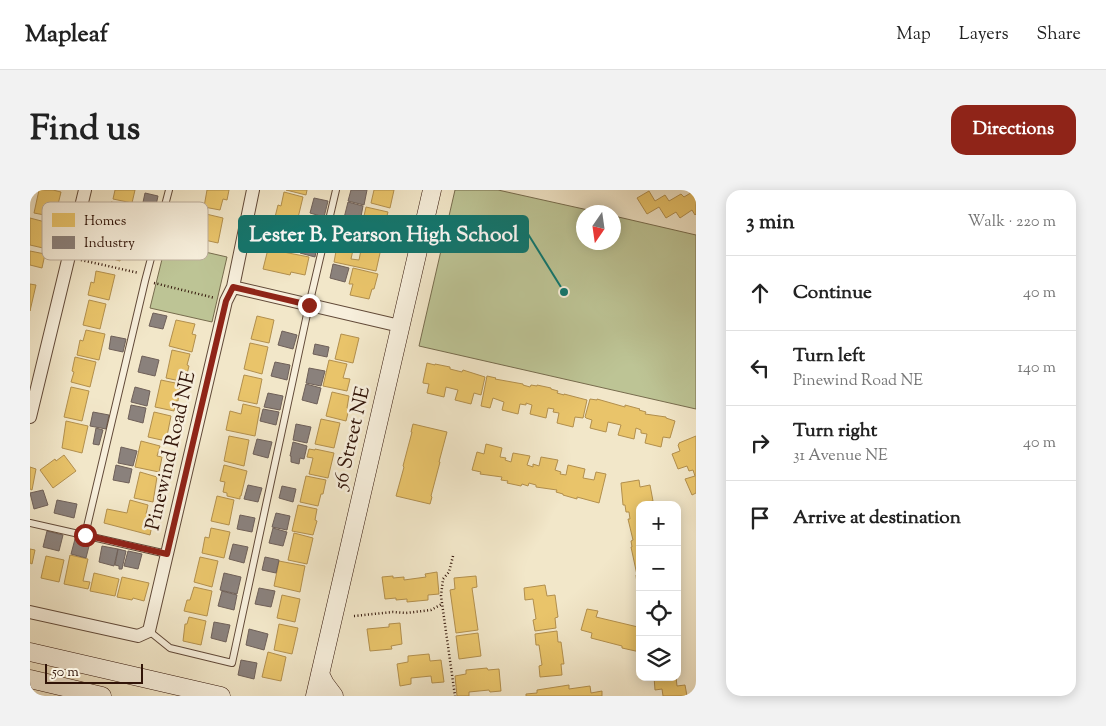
<!DOCTYPE html>
<meta charset="utf-8">
<style>
body{margin:0;font-family:"Sorts Mill Goudy",serif;background:#f2f2f2;color:#222}
.controls{position:absolute;right:15px;bottom:15px;display:grid;overflow:hidden;border-radius:10px;box-shadow:0 2px 12px #0003}
.controls button{width:45px;height:45px;display:grid;place-items:center;padding:0;border:0;border-bottom:1px solid #e0e0e0;background:#fff;color:#222;font:25px sans-serif}
.compass{position:absolute;left:546px;top:15px;width:45px;height:45px;border-radius:50%;background:#fff;box-shadow:0 2px 12px #0003;rotate:193deg}
.scale{position:absolute;left:15px;bottom:12px;width:98px;box-sizing:border-box;padding-left:5px;border:2px solid #311408;border-top:0;font-size:14px;line-height:18px;white-space:nowrap;color:#311408;-webkit-text-stroke:4px #f7efdc;paint-order:stroke}
.stop{position:absolute;width:15px;height:15px;margin:-11px;border:4px solid #8f2418;border-radius:50%;background:#fff}
.stop.end{background:#8f2418;border-color:#fff;box-shadow:0 1px 5px #0008}
.list{margin:0;padding:0;list-style:none}
h2{display:flex;justify-content:space-between;align-items:center;height:65px;margin:0;padding:0 20px;font-size:21px}
h2 small{font-size:16px;font-weight:400;color:#767676}
.list li{display:grid;grid-template-columns:32px 1fr auto;gap:15px;align-items:center;box-sizing:border-box;height:75px;padding:0 20px;border-top:1px solid #e0e0e0}
.list b{display:block;font-size:19px;white-space:nowrap}
.list p{margin:0;font-size:16px;white-space:nowrap;color:#767676}
.list em{font-size:16px;font-style:normal;color:#767676}
.icon{flex:none;width:28px;height:28px;fill:none;stroke:currentColor;stroke-width:2;stroke-linecap:round;stroke-linejoin:round}
.map{position:relative;flex:none;width:666px;height:506px;overflow:hidden;border-radius:15px}
header{display:flex;align-items:center;gap:30px;box-sizing:border-box;height:70px;padding:0 25px;background:#fff;border-bottom:1px solid #e0e0e0}
header strong{font-size:24px}
nav{display:flex;gap:28px;margin-inline-start:auto;font-size:18px}
.intro{display:flex;align-items:center;justify-content:space-between;box-sizing:border-box;height:120px;padding:0 30px}
h1{margin:0;font-size:35px}
.button{padding:12px 22px;border-radius:15px;background:#8f2418;color:#fff;font-size:18px;font-weight:700}
main{display:flex;gap:30px;padding:0 30px}
aside{flex:1;background:#fff;border-radius:15px;box-shadow:0 2px 12px #0003}
.map>svg:first-child{display:block}
.green{fill:#bdc495;stroke:#776c4e}
.homes{fill:#e9c46a;stroke:#b28f4d}
.industry{fill:#8a817c;stroke:#6f6059}
.lines{fill:none;stroke-linecap:round;stroke-linejoin:round}
.lane-casing{stroke:#614938;stroke-width:8}
.street-casing{stroke:#614938;stroke-width:14}
.secondary-casing{stroke:#311408;stroke-width:19}
.path{stroke:#311408;stroke-width:2.5;stroke-dasharray:1 2.5;stroke-linecap:butt}
.lane{stroke:#f7efdc;stroke-width:6}
.street{stroke:#f7efdc;stroke-width:12}
.secondary{stroke:#f7efdc;stroke-width:18}
.route{stroke:#8f2418;stroke-width:6}
.labels{text-anchor:middle;dominant-baseline:central;stroke-width:5;stroke-linejoin:round;paint-order:stroke}
.street-label{font-size:20px;fill:#311408;stroke:#f7efdc}
.key{fill:#f7efdc;stroke:#bcad9c;stroke-width:1}
.key-label{font-size:14px;fill:#311408}
.leader{fill:none;stroke:#0f766e;stroke-width:2}
.callout-dot{fill:#0f766e;stroke:#f7efdc;stroke-width:2}
.callout{fill:#0f766e;stroke:#0f766e;stroke-width:2}
.callout-label{font-size:21px;text-anchor:middle;font-weight:bold;fill:#fff}
</style>
<header>
<strong>Mapleaf</strong>
<nav><a>Map</a><a>Layers</a><a>Share</a></nav>
</header>
<div class="intro"><h1>Find us</h1><a class="button">Directions</a></div>
<main>
<div class="map">
<svg width="666" height="506" viewBox="0 0 666 506">
<rect width="100%" height="100%" fill="#f2e7c9"/>
<filter id="stains"><feTurbulence type="fractalNoise" baseFrequency=".004" numOctaves="4"/><feColorMatrix values="0 0 0 0 .2 0 0 0 0 .09 0 0 0 0 .02 0 0 0 .5 -.17"/></filter>
<radialGradient id="worn" r=".72"><stop offset=".6" stop-color="#630" stop-opacity="0"/><stop offset="1" stop-color="#630" stop-opacity=".3"/></radialGradient>
<path class="green" d="M425 0H468L567 22H554V52H584V26L666 45V219L389 156Z
M136 53 197 67 182 132 120 118Z"/>
<path class="homes" d="M9 0H23L31 2 25 27 4 23Z
M85 0H105L102 13 83 9Z
M177 0H199L197 10 193 9 190 20 174 17Z
M256 0H277L276 5Z
M344 0H364L360 18 341 13Z
M663 0H666V24L665 25 662 20 650 28 646 22 636 28 629 17 617 24 607 8 619 1 625 11 635 5 639 11 651 4 654 7 664 1Z
M254 2 273 7 267 32 245 27 248 15 251 16Z
M81 12 99 16 93 42 75 38Z
M336 17 358 22 351 48 330 44Z
M176 24 193 28 188 53 170 49Z
M0 28 19 33 13 58 0 55Z
M74 40 96 45 90 71 72 66 74 56 71 55Z
M333 50 352 54 346 81 304 72 307 56 323 60 321 69 329 70Z
M238 59 279 67 275 85 261 82 260 85 233 79Z
M0 61 15 64 12 78 0 75Z
M323 78 348 84 344 99H342L339 109 320 105 323 94H319Z
M66 81 85 85 79 110 58 105 61 92 64 93Z
M0 94 6 95 0 121Z
M59 110 76 114 70 139 53 135Z
M227 126 244 130 239 153 221 149Z
M146 130 165 134 162 144 166 145 162 162 139 156Z
M56 140 75 144 69 170 47 165 50 150 53 151Z
M311 144 329 148 323 173 305 169Z
M220 153 238 157 232 184 214 179Z
M142 160 160 164 157 175 159 176 155 192 136 188Z
M45 167 66 172 60 197 41 192 44 182 42 181Z
M299 170 317 174 313 188 320 189 317 201 293 196Z
M397 173 405 175V174L420 177V179L432 182 433 180 455 187 451 205 444 203 441 214 425 210 428 200 416 197 414 207 397 203 399 194 393 193V192Z
M214 185 232 189 227 214 208 210Z
M457 186 466 188 465 189 493 194V195L500 197 501 195 507 196V195L521 198V199L528 201 527 203 534 205V204L557 210 553 228 545 227 543 237 527 233 529 223 523 222 524 219 518 218 516 228 500 224 502 215 496 213V215L490 214 488 224 472 220 474 212 463 208 460 218 451 216Z
M131 190 150 194 148 211H146L144 221 125 217Z
M41 197 59 201 52 231 34 227Z
M302 202 319 206 317 218 319 219 316 231 296 226Z
M560 209 567 210V209L595 217V215L610 219 609 220 616 222 615 224 636 227V228L645 231 640 248 633 247 631 257 615 253 617 244 611 243V240L606 238 604 249 588 245 591 235 578 232 576 242 560 238 562 230 556 228 555 227Z
M213 214 230 218 225 246 196 240 200 221 211 224Z
M124 222 141 226 136 251 118 247Z
M291 229 310 233 304 258 285 254Z
M36 231 58 236 52 263 32 258Z
M383 234 417 242 409 272H410L401 306 402 307 400 314 366 306 374 277 373 276 382 242H381Z
M199 246 219 250 214 276 194 271Z
M666 246V303L662 305 655 289 665 286 663 280 659 281 657 276 648 279 642 264 650 261 648 255 649 254V253Z
M111 251 130 256 127 266 132 267 129 282 105 277Z
M456 254 472 258 470 267 476 268 475 270 481 272 483 263 500 266 497 275 503 277V274L509 276 511 267 528 270 525 280 531 282 530 284 536 285 538 275 555 279 553 288 564 290 566 282 576 284 569 313 547 307V309L533 305V304L526 302 527 300 506 297V295L499 293 498 296 492 294 491 296 477 293 478 291 471 290 472 287 450 284 451 282 442 280 447 262 454 264Z
M279 259 285 260V259L304 263 298 288 279 284 283 268 277 267Z
M34 265 46 281 23 298 10 280 25 269 26 271Z
M194 275 217 281 211 306H210V309L197 306V303L193 302 195 292 190 291Z
M0 277 6 279 2 300 0 299Z
M110 282 127 287 123 312 104 308Z
M276 286 296 290 293 304H291L288 316 270 312Z
M609 290 610 297 620 295 623 311 613 313V315H610V393L607 394 606 385H607L601 357H602L601 351 603 350 598 329H600L599 322H596L595 315H593L591 293Z
M187 306 204 310 199 335 181 331Z
M100 310 118 315 116 324 124 326 120 345 74 333 77 319 97 323Z
M268 315 287 319 285 330 287 331 283 345 262 341Z
M181 338 200 342 194 368 172 363 175 347 179 348Z
M264 343 283 348 277 374 258 370Z
M0 359 5 360 2 374 0 373Z
M40 365 58 369 53 391 60 392 58 399 34 394Z
M16 366 34 370 29 392 11 388Z
M170 367 188 371 182 397 164 392Z
M249 371 275 376 270 402 244 396Z
M407 382 409 404 398 405V410L377 412V409L366 410V408L355 409 352 387 363 386V388L374 387V390L396 387 395 384Z
M64 383 89 389 85 406 60 401Z
M446 386 447 397 442 398 448 440 426 443 420 400 425 399 424 388Z
M92 387 119 393 114 411 103 408 102 410 87 407Z
M515 395 517 406 525 405 528 427 525 428 526 438 505 441 503 430 506 429 503 409 495 410 494 398Z
M164 397 182 401 177 426 154 421 157 410H160Z
M252 405 270 409 265 432 247 428Z
M557 419 568 421 566 427 608 437V439L610 440V462L592 458V456L561 448 562 443 551 440Z
M159 427 176 431 171 455 153 451 155 434H157Z
M370 433 372 454 361 456 362 459 340 461 337 439 359 437V434Z
M249 434 268 438 262 464 244 460Z
M527 441 528 452H531L534 474H531L532 485 510 487 509 476 512 475 509 455H506L505 444Z
M448 443 451 466 429 469 426 446Z
M238 462 256 467 251 491 232 487Z
M399 464 400 471 411 470 414 492 402 493 401 486 381 488V494L370 496 367 474 378 472V466Z
M457 478 458 480 469 479 471 501 460 502 459 500 439 502V506H427L425 486 436 484V480Z
M624 487H646L647 496 655 495 657 506H633L632 499 625 500Z
M539 495V499L560 496 561 503 572 501V506H496V504L507 503V500Z"/>
<path class="industry" d="M321 0H337L334 15 318 11Z
M115 3 128 6 125 20 112 17Z
M284 8 298 11 294 27 280 23Z
M318 12 333 16 330 32 314 28Z
M273 49 288 52 285 67 270 63Z
M303 74 319 78 315 92 300 88Z
M123 123 137 126 133 139 119 136Z
M252 141 267 145 263 159 248 155Z
M81 146 96 149 93 162 79 159Z
M285 154 299 157 297 167 283 164Z
M112 166 129 170 125 186 108 182Z
M245 172 260 175 257 190 241 186Z
M279 178 295 181 291 196 276 193Z
M276 194 291 198 287 214 272 210Z
M105 197 120 201 117 216 101 212Z
M238 203 253 206 250 220 234 217Z
M101 215 116 218 113 233 98 229Z
M233 219 249 222 246 235 230 231Z
M63 222 79 225 76 239 60 236Z
M266 234 281 237 277 253 263 250Z
M66 238 73 240 69 255 63 254Z
M227 249 242 252 238 268 223 264Z
M263 252 277 256 274 269 270 268 269 274 261 272V266H260Z
M91 257 107 261 103 276 88 273Z
M86 275 102 279 99 293 83 290Z
M218 295 232 298 228 312 214 309Z
M252 296 266 299 263 312 249 308Z
M13 300 18 315 4 319 0 303Z
M27 310 47 314 44 328 24 323Z
M246 323 260 326 257 340 242 337Z
M210 325 225 328 222 342 207 339Z
M243 338 257 342 253 356 239 353Z
M17 341 33 345 29 361 13 357Z
M45 349 60 352 56 368 41 364Z
M203 354 218 357 214 373 199 369Z
M72 356 88 359 84 376 69 372Z
M88 359 96 361 92 379H89V376L85 375Z
M98 361 112 364 108 379 94 376Z
M235 367 249 370 246 383 232 380Z
M194 383 211 387 207 404 190 400Z
M229 398 245 401 241 417 225 414Z
M192 401 207 405 204 420 188 416Z
M184 432 200 435 196 452 181 448Z
M219 439 238 444 234 460 216 455Z
M211 470 227 473 224 489 208 485Z"/>
<g class="lines">
<defs>
<path id="lane" d="M0 333 137 364
M55 345 115 91 139 0
M119 441 140 458 202 473 279 115 306 0"/>
<path id="street" d="M203 97 370 136
M0 227 55 0
M0 422 108 446 119 441 196 111 203 97 223 0"/>
<path id="secondary" d="M0 462 191 506
M290 484 295 494 304 506
M0 489 72 506
M285 506 402 0"/>
</defs>
<use href="#lane" class="lane-casing"/>
<use href="#street" class="street-casing"/>
<use href="#secondary" class="secondary-casing"/>
<path class="path" d="M51 70 109 83
M124 93 185 108
M423 366 419 382 413 389 411 406 425 506
M324 426 363 422 376 423 401 420 412 414"/>
<use href="#lane" class="lane"/>
<use href="#street" class="street"/>
<use href="#secondary" class="secondary"/>
</g>
<g class="lines">
<path class="route" d="M55 345 137 364 196 111 203 97 279 115"/>
</g>
<g class="labels">
<g class="street-label">
<text transform="translate(323 248) rotate(-77)">56 Street NE</text>
<text transform="translate(142 261) rotate(-77)">Pinewind Road NE</text>
</g>
</g>
<rect x="12" y="12" width="166" height="58" rx="8" class="key"/>
<rect x="22" y="23" width="23" height="14" fill="#e9c46a"/>
<rect x="22" y="46" width="23" height="13" fill="#8a817c"/>
<g class="key-label">
<text x="54" y="35">Homes</text>
<text x="54" y="57">Industry</text>
</g>
<path class="leader" d="M534 102L498 44"/>
<circle class="callout-dot" cx="534" cy="102" r="5"/>
<rect class="callout" x="209" y="26" width="289" height="36" rx="5"/>
<g class="callout-label">
<text x="354" y="51">Lester B. Pearson High School</text>
</g>
<rect width="100%" height="100%" filter="url(#stains)"/>
<rect width="100%" height="100%" fill="url(#worn)"/>
</svg>
<div class="controls">
<button>+</button>
<button>−</button>
<button><svg class="icon" aria-label="locate" viewBox="0 0 24 24"><circle cx="12" cy="12" r="6"/><path d="M12 2v4M12 18v4M2 12h4M18 12h4"/></svg></button>
<button><svg class="icon" aria-label="layers" viewBox="0 0 24 24"><path d="M12 4l9 5-9 5-9-5zM3 14l9 5 9-5"/></svg></button>
</div>
<svg class="compass" viewBox="-18 -18 36 36"><path d="M0-13l5 13h-10z" fill="#e53935"/><path d="M0 13l5-13h-10z" fill="#767676"/></svg>
<div class="scale">50 m</div>
<div class="stop" style="left:55px;top:345px"></div>
<div class="stop end" style="left:279px;top:115px"></div>
</div>
<aside>
<h2>3 min<small>Walk · 220 m</small></h2>
<ul class="list">
<li><svg class="icon" aria-label="ahead" viewBox="0 0 24 24"><path d="M12 20V5M6 11l6-6 6 6"/></svg><div><b>Continue</b></div><em>40 m</em></li>
<li><svg class="icon" aria-label="left" viewBox="0 0 24 24"><path d="M17 20v-9H6M10 6l-5 5 5 5"/></svg><div><b>Turn left</b><p>Pinewind Road NE</p></div><em>140 m</em></li>
<li><svg class="icon" aria-label="right" viewBox="0 0 24 24"><path d="M7 20v-9h11M14 6l5 5-5 5"/></svg><div><b>Turn right</b><p>31 Avenue NE</p></div><em>40 m</em></li>
<li><svg class="icon" aria-label="arrive" viewBox="0 0 24 24"><path d="M6 21V4h12l-3 4 3 4H6"/></svg><div><b>Arrive at destination</b></div></li>
</ul>
</aside>
</main>
